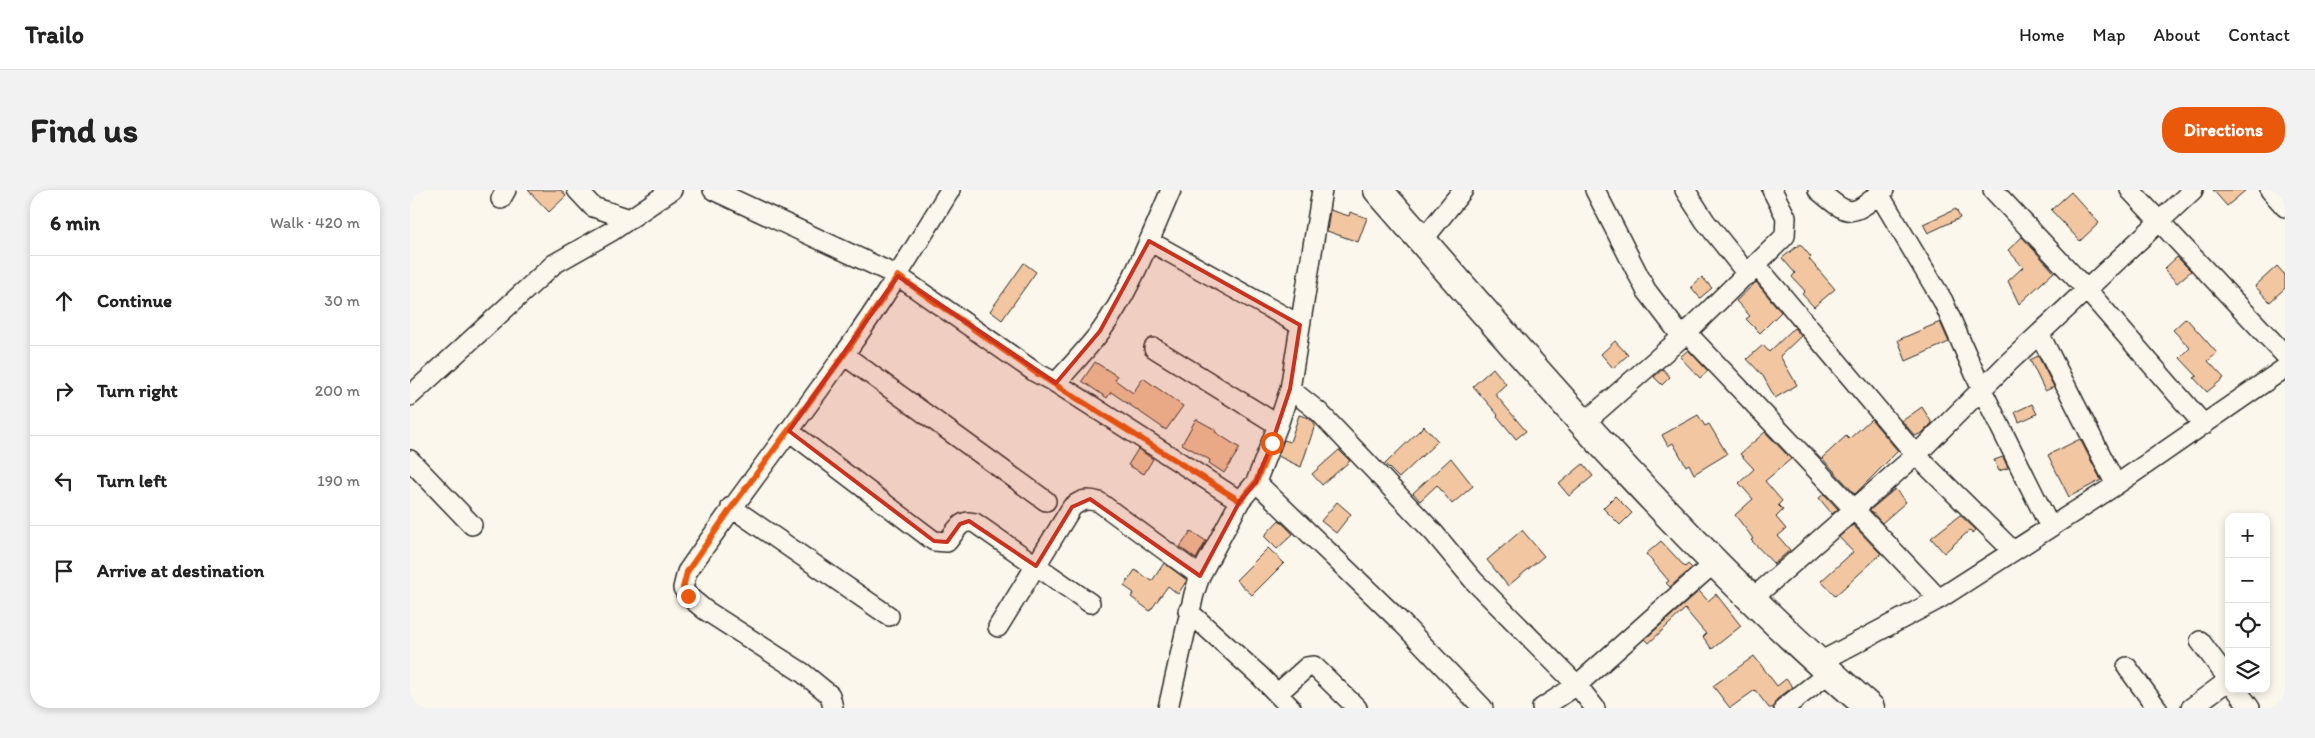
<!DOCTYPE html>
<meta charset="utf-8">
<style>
body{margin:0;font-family:Itim,sans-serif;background:#f2f2f2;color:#222}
.controls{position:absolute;right:15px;bottom:15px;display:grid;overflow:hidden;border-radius:10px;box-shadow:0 2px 8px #0003}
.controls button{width:45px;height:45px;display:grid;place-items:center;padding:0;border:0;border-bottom:1px solid #e0e0e0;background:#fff;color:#222;font:25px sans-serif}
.stop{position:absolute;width:15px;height:15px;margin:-11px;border:4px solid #ea580c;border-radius:50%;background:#fff}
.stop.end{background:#ea580c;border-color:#fff;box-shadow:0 1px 5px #0008}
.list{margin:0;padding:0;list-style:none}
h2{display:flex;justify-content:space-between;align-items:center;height:65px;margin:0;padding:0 20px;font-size:21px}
h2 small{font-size:16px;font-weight:400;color:#767676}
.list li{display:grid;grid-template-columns:32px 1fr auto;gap:15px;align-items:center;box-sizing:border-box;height:90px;padding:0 20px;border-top:1px solid #e0e0e0}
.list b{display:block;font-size:19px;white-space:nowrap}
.list em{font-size:16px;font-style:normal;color:#767676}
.icon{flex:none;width:28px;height:28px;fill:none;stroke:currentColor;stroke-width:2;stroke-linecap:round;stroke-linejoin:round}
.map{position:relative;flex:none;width:1875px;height:518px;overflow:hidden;border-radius:20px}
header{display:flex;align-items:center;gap:30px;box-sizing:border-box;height:70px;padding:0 25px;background:#fff;border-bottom:1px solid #e0e0e0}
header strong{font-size:24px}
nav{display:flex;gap:28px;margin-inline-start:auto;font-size:18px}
.intro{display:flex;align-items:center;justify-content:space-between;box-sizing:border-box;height:120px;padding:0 30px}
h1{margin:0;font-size:35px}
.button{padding:12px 22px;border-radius:20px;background:#ea580c;color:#fff;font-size:18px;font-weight:700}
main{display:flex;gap:30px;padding:0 30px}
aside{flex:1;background:#fff;border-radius:20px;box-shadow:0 2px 8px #0003}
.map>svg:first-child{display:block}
.building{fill:#f2c6a1;stroke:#2b2b2b}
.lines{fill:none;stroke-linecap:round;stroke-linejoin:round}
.minor-casing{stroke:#2b2b2b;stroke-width:22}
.highway-casing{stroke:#2b2b2b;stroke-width:31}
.minor{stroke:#fbf7ec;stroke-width:19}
.highway{stroke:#fbf7ec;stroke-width:28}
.route{stroke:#ea580c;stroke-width:6}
.marked{fill:#c8321e;fill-opacity:0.2;stroke:#c8321e;stroke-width:4;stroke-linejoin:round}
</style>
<header>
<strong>Trailo</strong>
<nav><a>Home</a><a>Map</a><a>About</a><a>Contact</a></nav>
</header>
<div class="intro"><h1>Find us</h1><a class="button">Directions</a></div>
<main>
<aside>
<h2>6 min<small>Walk · 420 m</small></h2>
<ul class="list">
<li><svg class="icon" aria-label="ahead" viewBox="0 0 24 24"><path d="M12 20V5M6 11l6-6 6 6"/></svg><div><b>Continue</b></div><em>30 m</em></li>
<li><svg class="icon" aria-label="right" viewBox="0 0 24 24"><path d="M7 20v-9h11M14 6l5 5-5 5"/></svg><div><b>Turn right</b></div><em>200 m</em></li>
<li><svg class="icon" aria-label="left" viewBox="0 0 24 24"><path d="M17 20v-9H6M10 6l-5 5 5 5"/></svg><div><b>Turn left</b></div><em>190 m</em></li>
<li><svg class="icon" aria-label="arrive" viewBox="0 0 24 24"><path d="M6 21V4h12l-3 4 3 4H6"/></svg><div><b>Arrive at destination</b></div></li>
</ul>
</aside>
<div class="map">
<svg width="1875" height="518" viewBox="0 0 1875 518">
<rect width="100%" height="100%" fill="#fbf7ec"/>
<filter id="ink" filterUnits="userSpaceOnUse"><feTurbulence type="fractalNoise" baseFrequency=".02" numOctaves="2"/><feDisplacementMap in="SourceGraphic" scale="10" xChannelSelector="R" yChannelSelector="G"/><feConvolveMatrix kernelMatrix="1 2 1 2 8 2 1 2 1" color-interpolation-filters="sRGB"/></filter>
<g filter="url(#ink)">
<path class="building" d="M118 0H151L156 6 139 22Z
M1803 0H1836L1817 16Z
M1661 2 1689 33 1670 51 1641 20Z
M1546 19 1550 28 1518 43 1513 34Z
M920 20 939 26 940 22 957 28 948 52 917 41Z
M1612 47 1644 82 1609 114 1598 91 1613 77 1598 60Z
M1390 54 1401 67 1399 69 1425 99 1404 117 1392 104 1395 101 1382 87 1385 83 1372 68Z
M1767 67 1781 81 1767 93 1754 79Z
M614 73 626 82 592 130 580 121Z
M1867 76 1875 85V98L1860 112 1845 96Z
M1292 87 1302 98 1290 108 1281 97Z
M1346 92 1371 122 1350 143 1336 129 1340 126 1326 111Z
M1776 128 1807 163 1798 171 1814 188 1797 202 1784 188 1787 186 1770 168 1780 158 1763 140Z
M1530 132 1539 152 1496 171 1488 150Z
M1384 138 1391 146 1370 166 1387 195 1365 208 1353 186 1337 169 1353 155 1359 162Z
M1205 151 1218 165 1203 178 1191 164Z
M1278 160 1298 181 1290 188 1270 167Z
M1628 166 1644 197 1635 201 1620 170Z
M685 172 707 186 705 190 723 203 733 188 773 216 756 240 701 202 697 208 672 191Z
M1083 178 1096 194 1085 204 1116 241 1106 249 1087 226 1088 225 1063 196Z
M1253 179 1260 187 1252 195 1244 187Z
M1622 214 1627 224 1609 232 1605 222Z
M1512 217 1522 233 1512 243 1505 246 1492 231Z
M889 225 899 228 905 235 891 277 868 266 874 250 880 252Z
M1288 225 1295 236 1299 234 1317 264 1284 284 1279 274 1276 276 1263 253 1258 256 1252 245Z
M786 229 806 240 805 242 830 258 814 283 799 273 800 270 772 254Z
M1461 229 1488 261 1445 304 1412 268 1436 246 1439 249Z
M1014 236 1028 251 989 288 975 274Z
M1355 242 1381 269 1355 291 1372 311 1368 315 1373 320 1366 327 1376 339 1368 346 1380 360 1364 374 1341 350 1343 349 1339 343 1325 325 1343 309 1329 293 1344 279 1330 264Z
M1670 249 1691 290 1659 307 1638 265Z
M728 259 743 269 734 284 718 275Z
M929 260 940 271 912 295 902 284Z
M1593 267 1598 278 1589 281 1584 270Z
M1041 268 1063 296 1042 314 1027 295 1010 311 1003 303Z
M1173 274 1183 286 1159 306 1149 294Z
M1485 299 1496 312 1472 333 1460 320Z
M1414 304 1428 319 1422 324 1409 308Z
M1205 306 1222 323 1210 335 1193 318Z
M927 312 941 324 926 343 911 331Z
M1550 325 1566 340 1562 343 1560 340 1534 363 1521 348Z
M869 330 883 344 867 359 854 346Z
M1443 335 1471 364 1425 406 1411 391 1443 362 1429 347Z
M1112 340 1134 366 1098 396 1077 370Z
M781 341 796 351 786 369 770 357Z
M1251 351 1275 377 1278 374 1282 378 1260 397 1256 393 1259 391 1236 364Z
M858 358 874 373 842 405 826 390Z
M754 373 777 390 768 404 758 396 740 421 721 407 724 403 714 396 725 380 742 391Z
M1289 401 1298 411 1306 404 1331 436 1302 459 1293 447 1296 444 1275 419 1239 453 1235 449Z
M1344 466 1367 496 1376 489 1383 497 1367 509 1363 518H1359L1345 500 1320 518 1303 496Z"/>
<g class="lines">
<defs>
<path id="minor" d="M167 0 183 17 220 29
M303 0 488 86 625 182 646 193C661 176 677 159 691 141 721 100 741 46 761 0
M1185 0 1236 100 1272 147
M1275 0 1295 31 1338 85
M1408 0C1441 28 1441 27 1474 0
M1583 0 1676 99 1794 235
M1720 0 1875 165
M1860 0 1875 17
M1469 4 1533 111 1572 200 1640 337
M91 9 96 0
M739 51 890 135
M1012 51 1053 0
M1347 76 1506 265 1603 361
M1277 143 1529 409
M1630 145 1706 295
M744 158 868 235
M434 165 636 311
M646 193 830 311
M880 199 909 222 1024 343 1064 391 1167 495 1185 518
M0 206 144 74 202 41 262 0
M1174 233 1272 147 1375 46 1376 27 1362 0
M379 241 524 351 537 352C546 342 550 328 565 333L680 413
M0 270 62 335
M846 292 993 434 1073 518
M321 317 479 426
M1343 408 1506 265 1598 173 1783 0
M778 421 850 486 881 518
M588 437 662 317C671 310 677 308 689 312L790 386
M1790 451 1819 490
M1408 473 1529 409 1706 295 1875 178
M1717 477 1747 518
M1826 499 1840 518
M867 504 897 477 904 476 947 518
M423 518 420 505 393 483 295 420 278 406 273 398 277 382C327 309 382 239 433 166 472 112 506 56 540 0
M758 518 784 404 790 386 830 311 846 292 868 235 880 199 912 0
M1132 518 1167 495 1304 373
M1374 518 1419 483
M1781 518 1819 490"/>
<path id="highway" d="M968 0C1124 179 1280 363 1460 518"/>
</defs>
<use href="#minor" class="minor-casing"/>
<use href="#highway" class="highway-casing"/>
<use href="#minor" class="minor"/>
<use href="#highway" class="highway"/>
</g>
</g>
<g class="lines" filter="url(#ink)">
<path class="route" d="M278 406 273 398 277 382 322 317 434 165 488 86 625 182 830 311 846 292 862 253"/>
</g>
<path class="marked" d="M739 51 890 135 880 199 862 253 846 292 830 311 790 386 680 309 662 317 626 376 559 331 550 334 537 352 524 351 379 241 488 86 646 193 690 141Z"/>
</svg>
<div class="controls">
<button>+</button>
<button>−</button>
<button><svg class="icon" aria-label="locate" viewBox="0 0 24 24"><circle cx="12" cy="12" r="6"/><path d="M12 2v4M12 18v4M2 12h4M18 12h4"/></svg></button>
<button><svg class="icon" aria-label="layers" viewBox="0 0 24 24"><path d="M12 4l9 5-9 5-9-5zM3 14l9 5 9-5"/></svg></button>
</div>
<div class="stop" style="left:862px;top:253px"></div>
<div class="stop end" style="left:278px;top:406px"></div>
</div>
</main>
